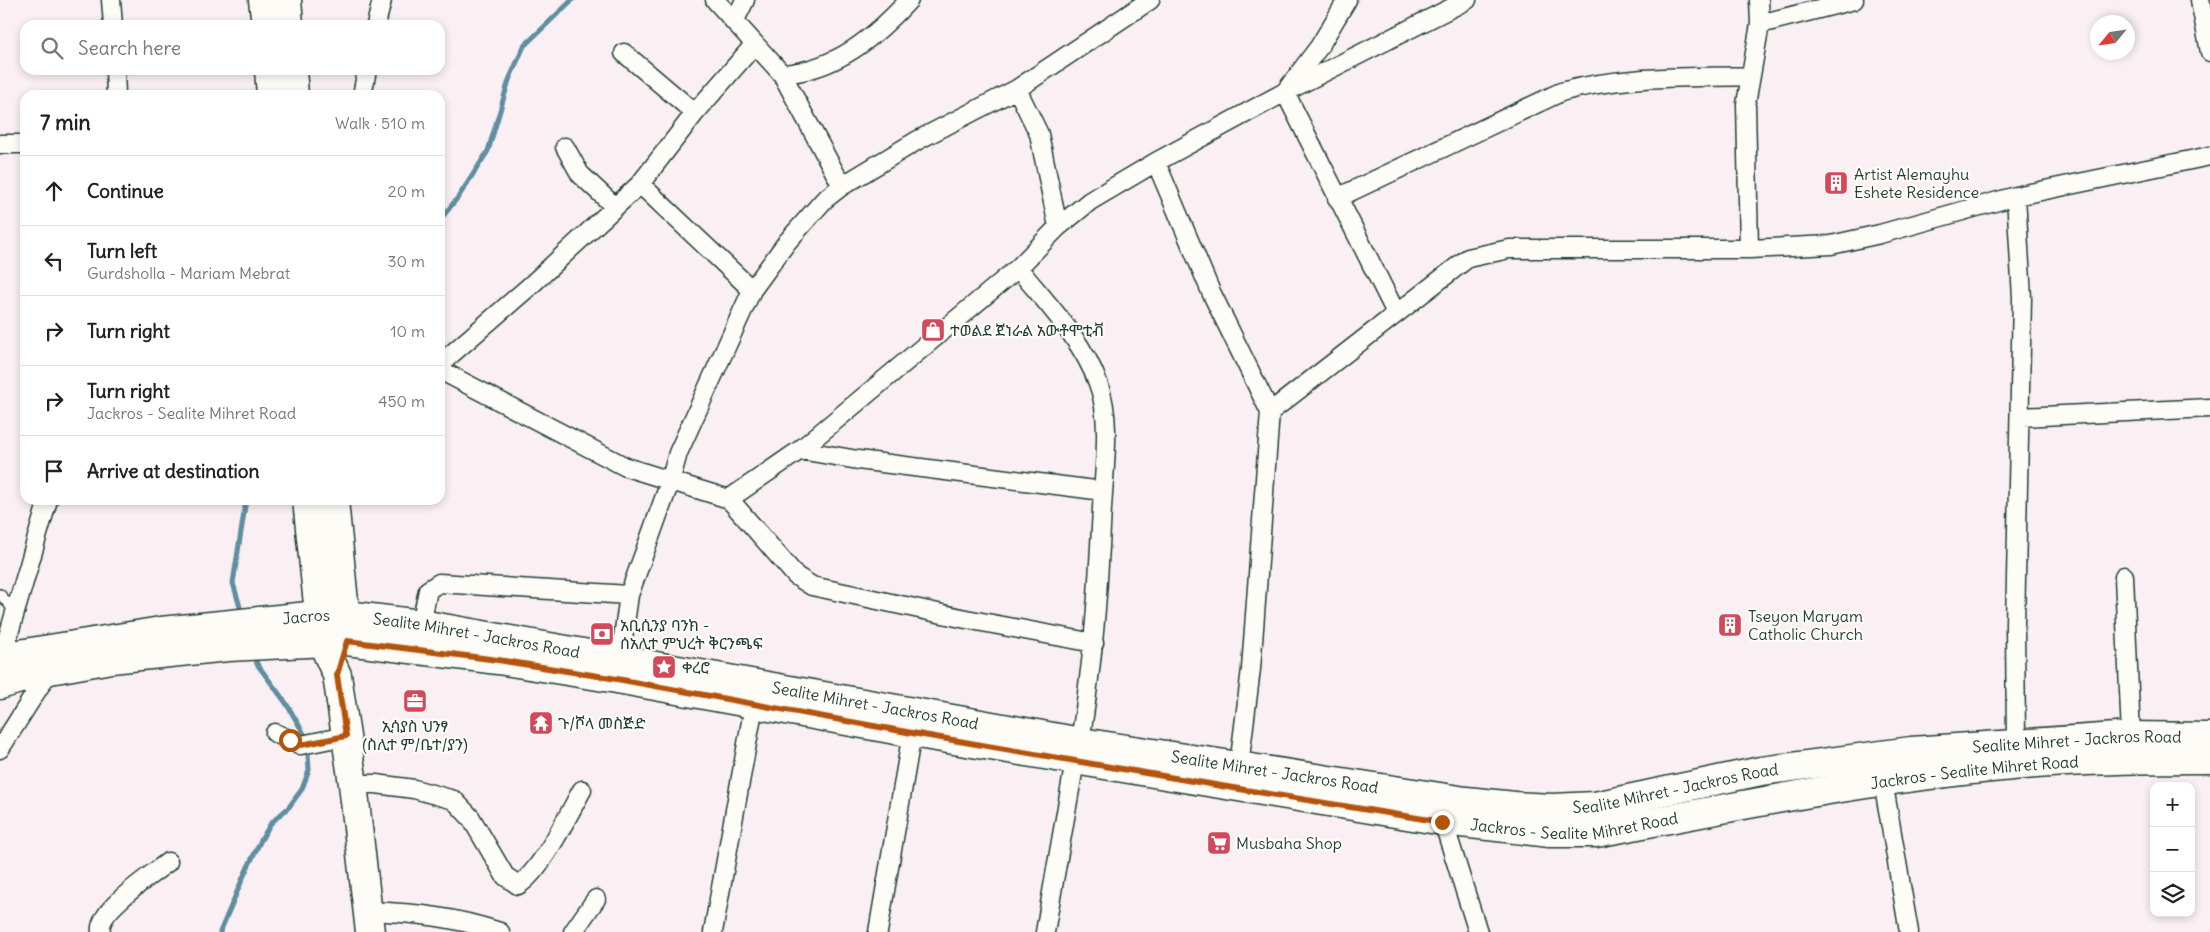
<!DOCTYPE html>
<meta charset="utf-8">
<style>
body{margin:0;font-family:Delius,"Noto Sans Ethiopic",sans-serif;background:#f2f2f2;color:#222}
.controls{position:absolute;right:15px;bottom:15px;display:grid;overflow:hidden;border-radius:10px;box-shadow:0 2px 8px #0003}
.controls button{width:45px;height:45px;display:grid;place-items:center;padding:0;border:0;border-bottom:1px solid #e0e0e0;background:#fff;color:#222;font:25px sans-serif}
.compass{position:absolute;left:2090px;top:15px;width:45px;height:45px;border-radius:50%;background:#fff;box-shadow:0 2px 8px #0003;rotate:241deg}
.stop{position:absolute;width:15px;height:15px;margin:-11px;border:4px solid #b45309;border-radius:50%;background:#fff}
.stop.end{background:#b45309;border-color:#fff;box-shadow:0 1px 5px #0008}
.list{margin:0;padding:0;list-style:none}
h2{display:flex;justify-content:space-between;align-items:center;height:65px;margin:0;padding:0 20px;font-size:21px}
h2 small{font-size:16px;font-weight:400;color:#767676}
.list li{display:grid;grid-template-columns:32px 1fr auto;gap:15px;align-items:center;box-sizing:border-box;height:70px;padding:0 20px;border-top:1px solid #e0e0e0}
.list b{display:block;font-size:19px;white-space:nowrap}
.list p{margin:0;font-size:16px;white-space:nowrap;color:#767676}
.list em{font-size:16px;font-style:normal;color:#767676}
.icon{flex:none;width:28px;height:28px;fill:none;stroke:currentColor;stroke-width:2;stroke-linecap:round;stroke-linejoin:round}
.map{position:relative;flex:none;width:2210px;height:932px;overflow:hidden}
.search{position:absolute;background:#fff;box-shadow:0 2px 8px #0003;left:20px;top:20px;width:425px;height:55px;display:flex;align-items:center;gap:12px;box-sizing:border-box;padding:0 18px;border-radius:15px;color:#767676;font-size:19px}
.panel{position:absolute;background:#fff;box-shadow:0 2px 8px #0003;left:20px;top:90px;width:425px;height:415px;border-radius:15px}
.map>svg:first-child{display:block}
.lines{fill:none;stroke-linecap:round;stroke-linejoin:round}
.stream{stroke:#5f8ea1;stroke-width:5}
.lane-casing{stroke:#1f3d34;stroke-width:12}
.street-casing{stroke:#1f3d34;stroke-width:21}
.primary-casing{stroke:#1f3d34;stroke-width:31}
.lane{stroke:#fdfcf7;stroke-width:9}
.street{stroke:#fdfcf7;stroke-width:18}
.primary{stroke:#fdfcf7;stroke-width:28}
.route{stroke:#b45309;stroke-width:6}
.labels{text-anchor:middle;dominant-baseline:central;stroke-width:4.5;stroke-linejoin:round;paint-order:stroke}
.poi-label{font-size:16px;fill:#1f3d34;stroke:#fdfcf7;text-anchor:start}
.street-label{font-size:16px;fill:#1f3d34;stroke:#fdfcf7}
</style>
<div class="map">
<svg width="2210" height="932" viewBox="0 0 2210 932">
<rect width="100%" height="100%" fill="#faf0f3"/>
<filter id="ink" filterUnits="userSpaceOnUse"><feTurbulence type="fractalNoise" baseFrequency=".02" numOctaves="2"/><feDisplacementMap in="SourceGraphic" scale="10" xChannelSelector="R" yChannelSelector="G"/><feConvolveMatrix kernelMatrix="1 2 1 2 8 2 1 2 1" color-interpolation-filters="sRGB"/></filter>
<g filter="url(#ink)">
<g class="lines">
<path class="stream" d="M440 220 459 196 488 151 509 80 524 46 572 0
M242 614 233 583 246 500
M220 932 245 873 261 840 271 823 289 807 302 789 309 770 307 739 286 703 257 664 254 654"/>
<defs>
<path id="lane" d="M0 594 16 613"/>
<path id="street" d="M111 0 113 25
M715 0 782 74C836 70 874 38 909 0
M1347 0 1319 47 1285 92 1467 0
M2200 0 2210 52
M734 22 745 0
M1760 24 1854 0
M376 25 382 0
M624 53 695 113
M115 70 116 95
M782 74 842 186
M1017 89 1150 0
M362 95 367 70
M0 144H25
M565 147 580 174 614 206
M1156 162 1211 292 1270 412
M640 184 752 290
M1337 198 1561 92C1622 75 1688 78 1751 76
M1749 249 1746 104 1760 24 1759 0
M1018 268 1058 227 1090 201 1156 162 1285 92 1396 313
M440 364 530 286 640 184 695 113 754 45
M440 370 626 467 729 499 796 576 812 586 966 619 1094 643
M2021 417 2210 408
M729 499 800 450
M2124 576 2131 736
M421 624 428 590 439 583 629 595
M2 657 48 500
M620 659 629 595 670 482 678 453 752 290 787 242 824 200 842 186 918 140 1017 89 1039 134 1058 227
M275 733 301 745 346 736
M2016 744 2015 625 2022 298 2016 196
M0 749 50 670
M1239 766 1251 669 1270 412 1468 258 1509 249H1749L1831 245 1880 234 2016 196 2210 156
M1883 781 1909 932
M353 784H376L414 789 454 800 471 818 505 876 518 885C541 872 568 815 582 790
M1443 821 1478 932
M368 911C418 913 453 917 500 932
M101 932C96 911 153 874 168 862
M573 932 596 899
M713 932 754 705
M878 932 912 733
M1045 932 1075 761C1082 736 1085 711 1088 686 1096 627 1099 567 1102 508 1104 470 1112 419 1098 383 1082 339 1047 304 1018 268L800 450 858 460 1103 491"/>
<g id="primary">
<path d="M263 0 266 25"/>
<path d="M287 0 289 25"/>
<path d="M269 70 271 95"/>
<path d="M292 70 294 95"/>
<path d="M307 500 322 642 337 675 353 784 370 932"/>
<path d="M334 500 347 633"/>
<path id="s1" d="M0 657 161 631 318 615H346L421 624 1081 742 1466 801 1515 806 1553 808 1595 806 1761 771 1911 751 2131 736 2210 737"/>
<path id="s2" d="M0 685 50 670 111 659 228 647 347 641 498 660 617 679 912 733 1443 821 1550 833H1596C1727 808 1858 781 1991 768 2064 760 2137 759 2210 759"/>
</g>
</defs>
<use href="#lane" class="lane-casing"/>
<use href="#street" class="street-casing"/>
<use href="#primary" class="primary-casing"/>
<use href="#lane" class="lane"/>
<use href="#street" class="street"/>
<use href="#primary" class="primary"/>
</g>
</g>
<g class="lines" filter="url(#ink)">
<path class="route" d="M290 740 301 745 346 736 337 675 347 641 498 660 617 679 912 733 1233 788 1442 822"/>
</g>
<defs>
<symbol id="building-square" viewBox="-11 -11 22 22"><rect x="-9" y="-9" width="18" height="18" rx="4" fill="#d1495b" stroke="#fdfcf7"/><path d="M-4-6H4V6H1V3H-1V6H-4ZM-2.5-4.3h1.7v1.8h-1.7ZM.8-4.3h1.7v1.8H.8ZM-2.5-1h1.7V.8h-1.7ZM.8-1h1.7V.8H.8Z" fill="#fff"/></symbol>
<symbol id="shop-square" viewBox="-11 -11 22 22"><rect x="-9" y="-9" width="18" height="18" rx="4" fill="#d1495b" stroke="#fdfcf7"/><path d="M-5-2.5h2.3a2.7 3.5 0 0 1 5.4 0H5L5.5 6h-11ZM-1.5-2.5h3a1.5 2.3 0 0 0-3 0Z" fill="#fff"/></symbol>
<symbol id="bank-square" viewBox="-11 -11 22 22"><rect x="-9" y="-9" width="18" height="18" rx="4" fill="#d1495b" stroke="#fdfcf7"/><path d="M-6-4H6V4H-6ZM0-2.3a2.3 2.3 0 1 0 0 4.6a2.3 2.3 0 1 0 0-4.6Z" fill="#fff"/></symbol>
<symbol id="sight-square" viewBox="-11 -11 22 22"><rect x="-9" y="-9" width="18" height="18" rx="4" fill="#d1495b" stroke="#fdfcf7"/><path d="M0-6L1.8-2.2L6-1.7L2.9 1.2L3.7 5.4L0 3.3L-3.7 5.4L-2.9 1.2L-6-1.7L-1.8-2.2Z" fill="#fff"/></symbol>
<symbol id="office-square" viewBox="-11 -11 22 22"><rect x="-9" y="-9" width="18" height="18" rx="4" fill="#d1495b" stroke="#fdfcf7"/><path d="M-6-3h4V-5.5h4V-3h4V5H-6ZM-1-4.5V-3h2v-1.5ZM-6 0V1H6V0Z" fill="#fff"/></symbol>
<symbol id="temple-square" viewBox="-11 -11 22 22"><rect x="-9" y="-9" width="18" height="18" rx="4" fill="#d1495b" stroke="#fdfcf7"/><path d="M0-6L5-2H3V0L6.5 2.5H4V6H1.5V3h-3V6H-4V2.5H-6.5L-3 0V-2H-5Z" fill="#fff"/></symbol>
<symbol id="supermarket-square" viewBox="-11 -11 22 22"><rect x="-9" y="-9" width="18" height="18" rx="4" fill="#d1495b" stroke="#fdfcf7"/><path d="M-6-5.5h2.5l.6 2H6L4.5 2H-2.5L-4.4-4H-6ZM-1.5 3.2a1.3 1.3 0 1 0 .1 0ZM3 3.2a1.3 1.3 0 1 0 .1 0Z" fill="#fff"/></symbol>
</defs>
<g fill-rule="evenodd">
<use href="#building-square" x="1822" y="169" width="28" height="28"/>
<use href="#shop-square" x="919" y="316" width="28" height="28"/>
<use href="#building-square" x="1716" y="611" width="28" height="28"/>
<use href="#bank-square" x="588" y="620" width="28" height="28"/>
<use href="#sight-square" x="650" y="653" width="28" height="28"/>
<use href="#office-square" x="401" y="687" width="28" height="28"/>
<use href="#temple-square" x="527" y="709" width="28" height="28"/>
<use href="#supermarket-square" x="1205" y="829" width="28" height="28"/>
</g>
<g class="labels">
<g class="poi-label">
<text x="1854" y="174">Artist Alemayhu<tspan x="1854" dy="18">Eshete Residence</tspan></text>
<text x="950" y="330">ተወልደ ጀነራል አውቶሞቲቭ</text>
<text x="1748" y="616">Tseyon Maryam<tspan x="1748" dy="18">Catholic Church</tspan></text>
<text x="620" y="625">አቢሲንያ ባንክ -<tspan x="620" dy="18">ሰአሊተ ምህረት ቅርንጫፍ</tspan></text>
<text x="682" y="667">ቀረሮ</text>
<text x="558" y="723">ጉ/ሾላ መስጅድ</text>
<text x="415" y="726" text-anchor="middle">ኢሳያስ ህንፃ<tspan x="415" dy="18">(ስሊተ ም/ቤተ/ያን)</tspan></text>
<text x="1236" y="843">Musbaha Shop</text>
</g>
<g class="street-label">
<text stroke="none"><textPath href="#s1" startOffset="309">Jacros</textPath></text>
<text stroke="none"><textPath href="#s1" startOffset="481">Sealite Mihret - Jackros Road</textPath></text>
<text stroke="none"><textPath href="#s1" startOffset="886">Sealite Mihret - Jackros Road</textPath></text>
<text stroke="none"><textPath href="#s1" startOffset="2101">Sealite Mihret - Jackros Road</textPath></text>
<text stroke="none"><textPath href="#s1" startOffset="1291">Sealite Mihret - Jackros Road</textPath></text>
<text stroke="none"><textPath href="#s2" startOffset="1999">Jackros - Sealite Mihret Road</textPath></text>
<text stroke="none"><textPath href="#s1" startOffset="1696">Sealite Mihret - Jackros Road</textPath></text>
<text stroke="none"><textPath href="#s2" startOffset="1594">Jackros - Sealite Mihret Road</textPath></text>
</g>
</g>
</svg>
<div class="controls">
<button>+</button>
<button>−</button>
<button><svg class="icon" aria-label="layers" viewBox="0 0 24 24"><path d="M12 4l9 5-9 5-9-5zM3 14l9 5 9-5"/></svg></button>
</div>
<svg class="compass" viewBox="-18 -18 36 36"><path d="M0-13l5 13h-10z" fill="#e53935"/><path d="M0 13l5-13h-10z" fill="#767676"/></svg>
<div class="stop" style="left:290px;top:740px"></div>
<div class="stop end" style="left:1442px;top:822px"></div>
<div class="search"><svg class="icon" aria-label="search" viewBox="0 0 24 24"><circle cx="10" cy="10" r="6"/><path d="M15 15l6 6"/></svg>Search here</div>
<section class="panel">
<h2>7 min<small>Walk · 510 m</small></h2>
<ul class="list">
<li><svg class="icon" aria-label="ahead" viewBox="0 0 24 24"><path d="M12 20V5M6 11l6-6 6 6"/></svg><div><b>Continue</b></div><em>20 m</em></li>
<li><svg class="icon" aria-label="left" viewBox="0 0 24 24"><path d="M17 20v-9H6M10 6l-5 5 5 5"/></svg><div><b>Turn left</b><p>Gurdsholla - Mariam Mebrat</p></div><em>30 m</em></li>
<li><svg class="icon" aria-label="right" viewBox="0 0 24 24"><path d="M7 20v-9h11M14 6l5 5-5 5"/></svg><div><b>Turn right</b></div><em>10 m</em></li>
<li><svg class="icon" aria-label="right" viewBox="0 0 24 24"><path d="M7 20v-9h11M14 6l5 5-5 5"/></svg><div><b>Turn right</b><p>Jackros - Sealite Mihret Road</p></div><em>450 m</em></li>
<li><svg class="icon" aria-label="arrive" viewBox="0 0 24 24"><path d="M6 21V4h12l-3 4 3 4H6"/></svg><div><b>Arrive at destination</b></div></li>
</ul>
</section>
</div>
